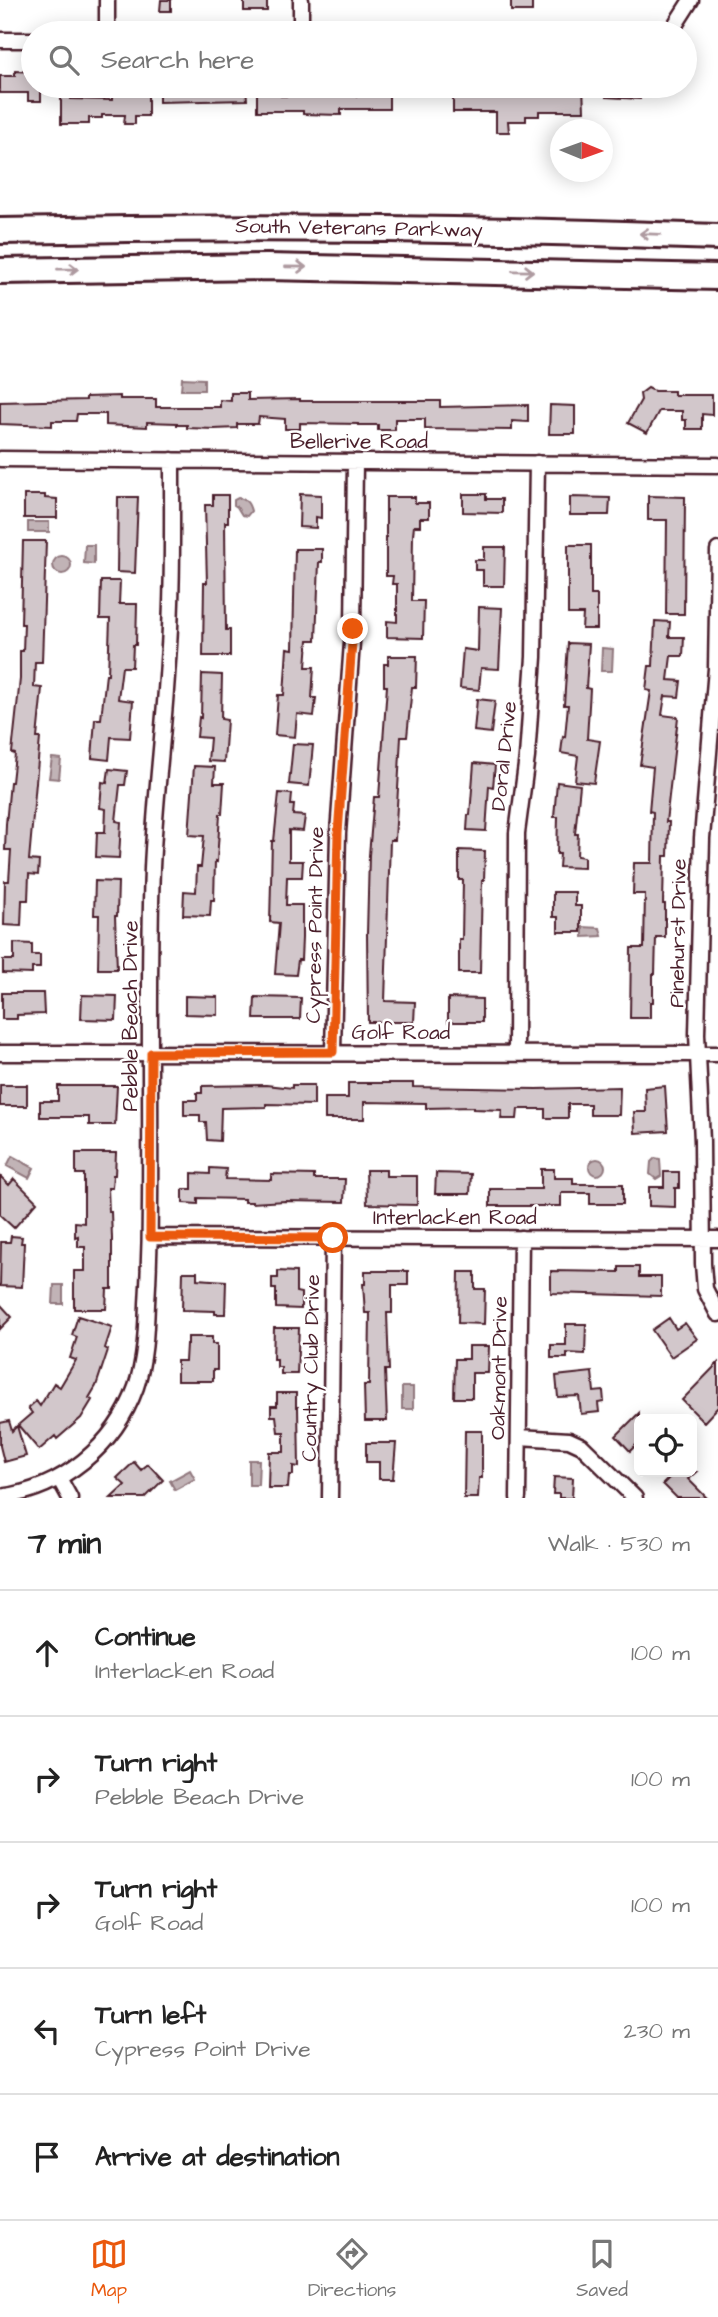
<!DOCTYPE html>
<meta charset="utf-8">
<style>
body{margin:0;font-family:"Architects Daughter",sans-serif;background:#f2f2f2;color:#222}
.controls{position:absolute;right:21px;bottom:21px;display:grid;overflow:hidden;border-radius:10px;box-shadow:0 4px 18px #0003}
.controls button{width:63px;height:63px;display:grid;place-items:center;padding:0;border:0;border-bottom:2px solid #e0e0e0;background:#fff;color:#222;font:35px sans-serif}
.compass{position:absolute;left:550px;top:119px;width:63px;height:63px;border-radius:50%;background:#fff;box-shadow:0 4px 18px #0003;rotate:91deg}
.stop{position:absolute;width:21px;height:21px;margin:-16px;border:5px solid #ea580c;border-radius:50%;background:#fff}
.stop.end{background:#ea580c;border-color:#fff;box-shadow:0 2px 7px #0008}
.list{margin:0;padding:0;list-style:none}
h2{display:flex;justify-content:space-between;align-items:center;height:91px;margin:0;padding:0 28px;font-size:30px}
h2 small{font-size:23px;font-weight:400;color:#767676}
.list li{display:grid;grid-template-columns:46px 1fr auto;gap:21px;align-items:center;box-sizing:border-box;height:126px;padding:0 28px;border-top:2px solid #e0e0e0}
.list b{display:block;font-size:26px;white-space:nowrap}
.list p{margin:0;font-size:23px;white-space:nowrap;color:#767676}
.list em{font-size:23px;font-style:normal;color:#767676}
.icon{flex:none;width:38px;height:38px;fill:none;stroke:currentColor;stroke-width:2;stroke-linecap:round;stroke-linejoin:round}
.map{position:relative;flex:none;width:718px;height:1498px;overflow:hidden}
.search{position:absolute;background:#fff;box-shadow:0 4px 18px #0003;left:21px;right:21px;top:21px;height:77px;display:flex;align-items:center;gap:18px;box-sizing:border-box;padding:0 24px;border-radius:38px;color:#767676;font-size:26px}
.sheet{height:721px;background:#fff}
nav{display:flex;justify-content:space-around;align-items:center;box-sizing:border-box;height:98px;border-top:2px solid #e0e0e0;background:#fff;font-size:19px;color:#767676}
nav a{display:grid;justify-items:center;gap:4px}
nav .on{color:#ea580c}
.map>svg:first-child{display:block}
.water{fill:#c1b3b6;stroke:#91787e;stroke-width:2}
.building{fill:#d2c7cb;stroke:#4a1f2b;stroke-width:2}
.lines{fill:none;stroke-linecap:round;stroke-linejoin:round}
.minor-casing{stroke:#4a1f2b;stroke-width:19}
.trunk-casing{stroke:#4a1f2b;stroke-width:30}
.minor{stroke:#fff;stroke-width:14}
.trunk{stroke:#fff;stroke-width:24}
.oneway{stroke:#ae9aa0}
.route{stroke:#ea580c;stroke-width:9}
.labels{text-anchor:middle;dominant-baseline:central;stroke-width:5;stroke-linejoin:round;paint-order:stroke}
.street-label{font-size:21px;fill:#4a1f2b;stroke:#fff}
</style>
<div class="map">
<svg width="718" height="1498" viewBox="0 0 718 1498">
<rect width="100%" height="100%" fill="#fff"/>
<filter id="ink" filterUnits="userSpaceOnUse"><feTurbulence type="fractalNoise" baseFrequency=".0143" numOctaves="2"/><feDisplacementMap in="SourceGraphic" scale="14" xChannelSelector="R" yChannelSelector="G"/><feConvolveMatrix kernelMatrix="1 2 1 2 8 2 1 2 1" color-interpolation-filters="sRGB"/></filter>
<g filter="url(#ink)">
<path class="water" d="M182 378 204 379V390H181Z
M238 498C246 499 249 503 251 511L247 516 242 515 237 507 234 505V500Z
M28 522H49V532H28Z
M85 545H94V564L84 563Z
M53 565a9 9 0 1 1 18 0a9 9 0 1 1-18 0Z
M602 648 613 649 612 671H601Z
M52 758 61 759 59 779 49 778Z
M583 927 600 928 602 936 583 937Z
M12 1156 34 1168 29 1178 7 1166Z
M655 1158 660 1159 661 1176 656 1179 650 1174 651 1162Z
M589 1167a8 8 0 1 1 16 0a8 8 0 1 1-16 0Z
M54 1285H63V1304H53Z
M402 1387H413V1409H402Z
M249 1460H259L258 1485H249Z
M190 1470 195 1479 175 1490 170 1481Z"/>
<path class="building" d="M161 0H171V11H160Z
M244 0H267V11H244Z
M511 0H532V11H511Z
M15 71 33 72V86H41V101H28V93H0V76H15Z
M159 86H246L247 100 159 102Z
M373 86H439V95H389V109H341V115L303 114V111H257V93H281V96H303V93L356 96V88H373Z
M566 86H583L584 111H539V116H526V121H508L509 132H496V112H453V94H476L477 97 548 94 549 90H566Z
M606 86H640V99L606 97Z
M61 94H71V99L112 100V94H148V116H135V124H124L125 115H102V118H89V124H61Z
M648 388 654 391H674V395H712V415L702 414V429H686V420H682V411H659L647 433 628 423 641 400 640 394Z
M231 393H248V400L300 399V401H440V407L528 405V422L512 421V430L425 429V419H395V430H378V425H358V424L300 423V429H285V419L259 417 258 424H237V428L214 429 187 428V425H177V423L147 422V427L106 425V414H77L76 421H52V426L0 424V402L86 400V397L120 396V399H156V407H220V400L231 401Z
M550 405 575 406V434H549Z
M300 494 321 495V518L316 517V528L299 527Z
M463 494H486V499H502V513L463 512Z
M24 495H45V498L57 499V518H24Z
M213 495H228V522H225L226 630H230V656H203L204 583H207L205 505H213Z
M648 496 685 497 684 614H666L667 520H648Z
M118 497H138L135 573 117 572Z
M386 497H415V503H429V518H420V526H414L413 535 412 601H424L423 638 387 637V621L397 622V584H392L393 576H386Z
M570 497 610 498 609 515H570Z
M23 541H46L42 662H35L34 687 42 688 37 738H40L29 860 39 861 38 875 29 874 28 900H22L21 926 4 925 5 881H9L11 850H5L6 824 10 782H12L15 754 12 753 20 679V651H23L24 624H21Z
M568 545H591V595H597V629H582L583 614H568Z
M484 547H505L504 586H483V570H475V560H484Z
M295 549H322V562H319L316 640H308L306 667H314L312 698H316L314 716 297 714 295 737 275 735 278 695H284L287 648 293 649Z
M101 581H120L119 604H137L136 645H133L132 667H122L118 699 133 701 130 738 111 737 109 760 92 758 95 719H101L106 674H108L110 619H100Z
M479 607 502 608 499 669 481 668 479 690 460 688 463 649 478 651Z
M655 621 670 622 669 637H684L683 656H671L668 680 681 681 679 697 665 696 662 715 678 717 666 822H669L668 856H664L663 904H665V937H656L655 974H653V1002H650V1018H630L631 948H644L645 894H633L634 863H652L653 812 649 811 653 767 640 765 651 691 646 690 649 666H653Z
M568 643 589 644 586 688 590 689 587 739 600 741 594 783 575 781 578 756 561 753 563 736 565 737 568 705H564Z
M388 656H417L416 687H412L407 737H401L395 840H390L385 1001 415 1002 414 1022H368L367 934 369 855 374 797H379L387 686H384V664H388Z
M202 674 222 675 221 719 227 720 224 762 208 761 210 738 197 737 199 717 201 718Z
M477 699 495 701 491 733 474 731Z
M293 744 313 745 309 786 289 784Z
M474 763 495 765 493 787 489 786 486 831 467 830 468 815H470Z
M194 766 215 767 214 783H224L222 814H220L217 862 215 861 214 900H211L210 916 183 915 184 891 196 892 197 867H201L204 836 189 835Z
M109 769 127 771 125 785H120L116 821 121 822 119 858 96 857 97 832H105L106 809 100 808 102 782 107 783Z
M557 782 580 785 575 834H578L577 856 584 857V868L559 867 560 854H557L558 817H554Z
M279 793 292 794 291 805H294L293 815 305 816 303 831 289 830V861H303L302 877H287L286 905H302V938L301 960H298L296 975 275 974 279 923 270 922 272 841H274Z
M459 850 485 851 484 880H482L480 973H459V939H462L463 880H459Z
M95 881 118 882 117 916H115L117 969H98L99 915H94Z
M553 892H575V906H581V932H558V917H553Z
M14 943 32 944V955H40V968H32V974L3 973V960H14Z
M2 993H43L44 1014 17 1015V1019H2Z
M82 995 117 996 116 1020 81 1019Z
M185 996 218 997V1015L185 1014Z
M255 997 301 998 300 1019H254Z
M448 998 482 999V1022H448Z
M348 1083H413V1087L537 1089 620 1087 619 1115H590V1104H568V1118H545V1109H518L517 1119H501L502 1110 473 1109V1107L426 1108V1103L364 1102V1119H325V1098H348Z
M0 1085H27V1106H0Z
M266 1085 292 1088V1085H314V1105L266 1104V1107L221 1108 220 1141 207 1140 206 1122H200V1115H184V1100H197V1093H202V1086Z
M58 1086H117L115 1125H89V1117H40V1101H58Z
M665 1086 668 1131 635 1133 634 1112H646L645 1088Z
M76 1153H116L115 1175H113L112 1188H108L109 1212H111L112 1238V1289H107L106 1309H74V1271H85V1247H78V1236L75 1237V1222L84 1223V1174H76Z
M210 1168 226 1169 225 1179 271 1180V1174L314 1175V1179H345L344 1202 285 1201 252 1203V1202H244V1199L198 1198V1204L183 1203V1189H192V1173L210 1174Z
M541 1169H554V1178H573V1184H623V1204H590V1193H561V1206H490V1189H541Z
M366 1170H386V1176H417V1205L367 1204Z
M664 1172H679V1188H675V1207L649 1206V1187H664Z
M436 1173 471 1174 470 1194H435Z
M0 1176 9 1185 14 1179 37 1202 14 1228 0 1215Z
M11 1236 22 1237 21 1243H24L22 1287 0 1286 1 1242H10Z
M619 1267H639V1277H661V1296L551 1293V1271L619 1272Z
M278 1271 296 1272V1292L301 1293V1309L276 1308V1289H272V1278H278Z
M365 1271H408V1285H392V1313H387L389 1370H385L387 1421H365L364 1385H369L370 1313H365L363 1284H365Z
M183 1272H197V1279L226 1281 225 1314H215V1311L182 1310Z
M459 1272H475V1289H485L484 1324 458 1323Z
M0 1304 12 1317 0 1329Z
M78 1316 112 1327 105 1348 108 1350 96 1386 89 1398 92 1400 81 1418 57 1439 55 1436 39 1450 18 1425 32 1413 28 1408 36 1401 40 1406 54 1383 60 1387 76 1360 70 1358 77 1337 72 1335Z
M669 1318 676 1329 685 1323 697 1339 671 1357 652 1330Z
M566 1324H586L585 1354 567 1353V1358H551V1345H566Z
M274 1328H299L297 1374H281V1367H277V1359H273Z
M188 1337H212V1344H217V1370H213V1381H177V1361H185L186 1344H188Z
M469 1346H489L488 1373H472V1398H454L455 1359H469Z
M718 1363V1407L704 1422 682 1400Z
M592 1372 594 1392 603 1391 604 1402 598 1403 599 1412 581 1414 579 1396 558 1397 556 1376Z
M277 1393H296V1407H298L299 1467 293 1466V1475H289L288 1488H268L269 1452H284V1432H278L276 1416H271V1406H277Z
M639 1413V1442L630 1451 616 1436Z
M9 1421 12 1431 17 1426 26 1456 4 1462 0 1446V1423Z
M465 1431H482V1478H479L478 1498H464Z
M366 1443H396L393 1479H379V1462H366Z
M134 1462 141 1470 148 1464 163 1480 145 1498H111L125 1485 117 1478Z
M675 1472H696L688 1479 707 1498H677L663 1484Z
M554 1477 573 1478 572 1498H559V1494H553Z"/>
<g class="lines">
<defs>
<path id="minor" d="M107 33V0
M301 33V0
M670 33 691 0
M0 40H33
M0 459 718 465
M718 550 716 668 702 838 697 1034 702 1141 703 1264 705 1289 718 1314
M333 1052 338 833 353 629 355 463
M0 1053 718 1054
M516 1053 517 833 527 757 534 657 537 463
M150 1237 718 1239
M519 1437 569 1440 582 1446 635 1498
M59 1478 70 1498
M0 1497C62 1489 115 1446 136 1387 145 1360 146 1332 147 1304 149 1270 150 1237 150 1203 151 1092 148 979 152 868 155 799 164 730 168 661 173 595 172 527 172 460
M330 1498 333 1238
M518 1498 521 1238"/>
<path id="trunk" d="M0 231C241 226 478 228 718 237
M0 271 267 267 718 277"/>
</defs>
<use href="#minor" class="minor-casing"/>
<use href="#trunk" class="trunk-casing"/>
<use href="#minor" class="minor"/>
<use href="#trunk" class="trunk"/>
</g>
<defs><path id="oneway-shaft" d="M-6 0H5M1.5-3L5.5 0L1.5 3" fill="none" stroke-width="1.6" stroke-linecap="round" stroke-linejoin="round" transform="scale(1.75)"/></defs>
<g class="oneway">
<use href="#oneway-shaft" transform="translate(650 234) rotate(-178)"/>
<use href="#oneway-shaft" transform="translate(296 267) rotate(1)"/>
<use href="#oneway-shaft" transform="translate(68 269) rotate(-1)"/>
<use href="#oneway-shaft" transform="translate(523 271) rotate(1)"/>
</g>
</g>
<g class="lines" filter="url(#ink)">
<path class="route" d="M333 1238 150 1237 151 1053 333 1052 338 833 353 629"/>
</g>
<g class="labels">
<g class="street-label">
<text transform="translate(359 228) rotate(1)">South Veterans Parkway</text>
<text x="359" y="441">Bellerive Road</text>
<text transform="translate(504 756) rotate(-84)">Doral Drive</text>
<text transform="translate(315 925) rotate(-89)">Cypress Point Drive</text>
<text transform="translate(678 933) rotate(-89)">Pinehurst Drive</text>
<text transform="translate(130 1016) rotate(-90)">Pebble Beach Drive</text>
<text x="401" y="1032">Golf Road</text>
<text x="455" y="1217">Interlacken Road</text>
<text transform="translate(311 1368) rotate(-89)">Country Club Drive</text>
<text transform="translate(499 1368) rotate(-89)">Oakmont Drive</text>
</g>
</g>
</svg>
<div class="controls">
<button><svg class="icon" aria-label="locate" viewBox="0 0 24 24"><circle cx="12" cy="12" r="6"/><path d="M12 2v4M12 18v4M2 12h4M18 12h4"/></svg></button>
</div>
<svg class="compass" viewBox="-18 -18 36 36"><path d="M0-13l5 13h-10z" fill="#e53935"/><path d="M0 13l5-13h-10z" fill="#767676"/></svg>
<div class="stop" style="left:333px;top:1238px"></div>
<div class="stop end" style="left:353px;top:629px"></div>
<div class="search"><svg class="icon" aria-label="search" viewBox="0 0 24 24"><circle cx="10" cy="10" r="6"/><path d="M15 15l6 6"/></svg>Search here</div>
</div>
<section class="sheet">
<h2>7 min<small>Walk · 530 m</small></h2>
<ul class="list">
<li><svg class="icon" aria-label="ahead" viewBox="0 0 24 24"><path d="M12 20V5M6 11l6-6 6 6"/></svg><div><b>Continue</b><p>Interlacken Road</p></div><em>100 m</em></li>
<li><svg class="icon" aria-label="right" viewBox="0 0 24 24"><path d="M7 20v-9h11M14 6l5 5-5 5"/></svg><div><b>Turn right</b><p>Pebble Beach Drive</p></div><em>100 m</em></li>
<li><svg class="icon" aria-label="right" viewBox="0 0 24 24"><path d="M7 20v-9h11M14 6l5 5-5 5"/></svg><div><b>Turn right</b><p>Golf Road</p></div><em>100 m</em></li>
<li><svg class="icon" aria-label="left" viewBox="0 0 24 24"><path d="M17 20v-9H6M10 6l-5 5 5 5"/></svg><div><b>Turn left</b><p>Cypress Point Drive</p></div><em>230 m</em></li>
<li><svg class="icon" aria-label="arrive" viewBox="0 0 24 24"><path d="M6 21V4h12l-3 4 3 4H6"/></svg><div><b>Arrive at destination</b></div></li>
</ul>
</section>
<nav>
<a class="on"><svg class="icon" aria-label="map" viewBox="0 0 24 24"><path d="M3 6l6-2 6 2 6-2v14l-6 2-6-2-6 2zM9 4v14M15 6v14"/></svg>Map</a>
<a><svg class="icon" aria-label="directions" viewBox="0 0 24 24"><path d="M12 3l9 9-9 9-9-9zM9 14v-3h6M13 9l2 2-2 2"/></svg>Directions</a>
<a><svg class="icon" aria-label="saved" viewBox="0 0 24 24"><path d="M7 4h10v16l-5-4-5 4z"/></svg>Saved</a>
</nav>
